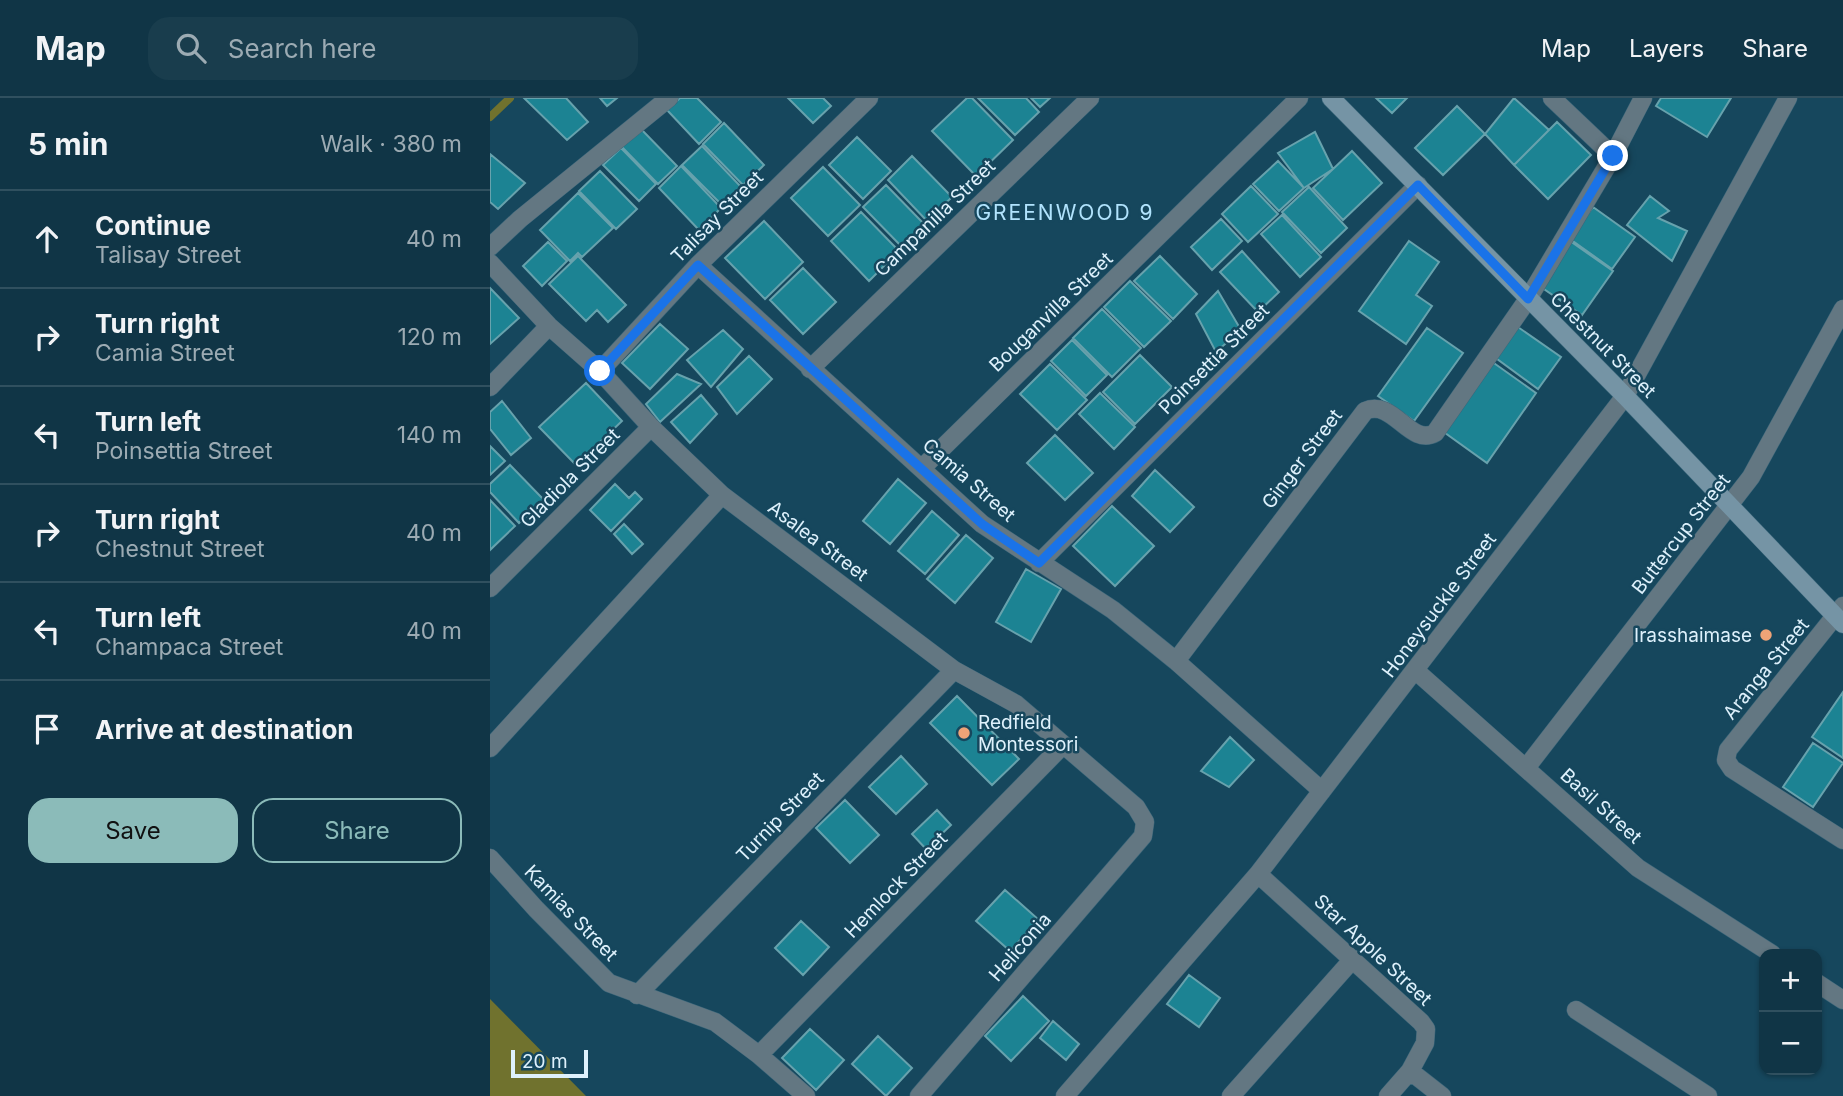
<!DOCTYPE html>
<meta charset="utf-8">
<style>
body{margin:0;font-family:Inter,sans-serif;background:#193d4d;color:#f1f3f6}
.controls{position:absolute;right:21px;bottom:21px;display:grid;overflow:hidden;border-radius:14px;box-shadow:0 2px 5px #0004}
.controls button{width:63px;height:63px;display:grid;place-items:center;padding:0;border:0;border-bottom:2px solid #30505f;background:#103546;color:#f1f3f6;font:35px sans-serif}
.scale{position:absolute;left:21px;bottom:18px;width:77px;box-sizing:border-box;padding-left:7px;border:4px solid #def1fc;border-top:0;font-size:19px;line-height:24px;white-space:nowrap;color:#def1fc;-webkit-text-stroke:5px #16475d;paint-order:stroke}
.stop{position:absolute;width:21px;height:21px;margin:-16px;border:5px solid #1a73e8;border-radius:50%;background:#fff}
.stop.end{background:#1a73e8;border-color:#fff;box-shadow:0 2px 7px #0008}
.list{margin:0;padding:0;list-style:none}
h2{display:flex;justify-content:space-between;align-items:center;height:91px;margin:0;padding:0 28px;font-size:30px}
h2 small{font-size:23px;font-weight:400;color:#9cabb3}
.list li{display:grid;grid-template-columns:46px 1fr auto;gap:21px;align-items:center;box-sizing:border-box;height:98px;padding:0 28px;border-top:2px solid #30505f}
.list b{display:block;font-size:26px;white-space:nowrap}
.list p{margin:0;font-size:23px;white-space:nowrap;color:#9cabb3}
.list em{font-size:23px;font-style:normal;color:#9cabb3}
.actions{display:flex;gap:14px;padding:21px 28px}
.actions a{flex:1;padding:16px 0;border:2px solid #8bbbb9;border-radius:21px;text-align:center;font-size:24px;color:#8bbbb9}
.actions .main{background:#8bbbb9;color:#111}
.icon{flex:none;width:38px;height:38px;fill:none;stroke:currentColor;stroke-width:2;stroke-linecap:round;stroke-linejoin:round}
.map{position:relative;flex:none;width:1353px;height:998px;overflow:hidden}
header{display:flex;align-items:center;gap:42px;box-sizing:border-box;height:98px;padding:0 35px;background:#103546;border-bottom:2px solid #30505f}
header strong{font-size:33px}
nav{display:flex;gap:38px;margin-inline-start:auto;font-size:24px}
.search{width:490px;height:63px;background:#193d4d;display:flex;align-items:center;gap:18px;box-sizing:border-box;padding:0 24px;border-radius:21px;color:#9cabb3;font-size:26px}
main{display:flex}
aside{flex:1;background:#103546}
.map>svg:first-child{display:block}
.water{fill:#70722e}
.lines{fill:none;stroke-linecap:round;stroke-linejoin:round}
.stream{stroke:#70722e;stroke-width:8}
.building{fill:#1c8393;stroke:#67a2ad;stroke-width:2}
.street-casing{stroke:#3a667a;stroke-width:19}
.secondary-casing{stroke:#3a667a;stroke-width:19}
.street{stroke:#637782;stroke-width:18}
.secondary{stroke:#7594a5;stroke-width:18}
.route{stroke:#1a73e8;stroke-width:9}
.poi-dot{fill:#efa377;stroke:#16475d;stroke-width:2.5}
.labels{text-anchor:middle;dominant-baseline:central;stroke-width:5;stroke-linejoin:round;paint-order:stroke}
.street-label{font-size:19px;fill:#def1fc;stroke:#16475d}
.poi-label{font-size:19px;fill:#def1fc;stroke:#16475d;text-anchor:end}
.neighbourhood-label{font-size:21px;letter-spacing:2px;fill:#b1e3fd;stroke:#16475d}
</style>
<header>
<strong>Map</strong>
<div class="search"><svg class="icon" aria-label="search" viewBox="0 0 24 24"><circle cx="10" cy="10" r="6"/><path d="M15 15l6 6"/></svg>Search here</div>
<nav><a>Map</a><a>Layers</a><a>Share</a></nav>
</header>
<main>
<aside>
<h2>5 min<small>Walk · 380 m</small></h2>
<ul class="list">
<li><svg class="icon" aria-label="ahead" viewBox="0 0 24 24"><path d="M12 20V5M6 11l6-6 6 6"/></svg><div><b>Continue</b><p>Talisay Street</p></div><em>40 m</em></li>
<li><svg class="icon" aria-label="right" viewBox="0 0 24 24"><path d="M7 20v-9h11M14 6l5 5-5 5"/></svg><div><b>Turn right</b><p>Camia Street</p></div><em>120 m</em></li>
<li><svg class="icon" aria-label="left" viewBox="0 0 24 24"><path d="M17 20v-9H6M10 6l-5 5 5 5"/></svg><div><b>Turn left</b><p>Poinsettia Street</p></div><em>140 m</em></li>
<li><svg class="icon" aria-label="right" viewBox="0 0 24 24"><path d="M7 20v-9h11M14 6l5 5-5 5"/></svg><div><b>Turn right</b><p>Chestnut Street</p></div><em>40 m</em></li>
<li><svg class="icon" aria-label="left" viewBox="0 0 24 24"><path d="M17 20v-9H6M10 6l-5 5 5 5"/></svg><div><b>Turn left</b><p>Champaca Street</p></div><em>40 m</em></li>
<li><svg class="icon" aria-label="arrive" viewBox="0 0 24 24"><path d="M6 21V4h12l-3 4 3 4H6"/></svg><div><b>Arrive at destination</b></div></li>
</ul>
<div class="actions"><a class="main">Save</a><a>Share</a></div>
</aside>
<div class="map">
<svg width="1353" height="998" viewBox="0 0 1353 998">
<rect width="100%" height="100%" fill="#16475d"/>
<path class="water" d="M0 901 96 998H0Z"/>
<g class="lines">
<path class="stream" d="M0 19 20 0"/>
</g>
<path class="building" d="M34 0H76L98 24 77 42Z
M110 0H127L117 8Z
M190 0H207L231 24 209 46 177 12Z
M298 0H333L341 8 323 25Z
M477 0H482L523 42 486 78 442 33Z
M488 0H536L549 14 525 37Z
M541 0H560L550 9Z
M886 0H917L902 15Z
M1024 0 1059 32 1024 67 995 36Z
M1171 0H1241L1217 39 1166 8Z
M967 8 995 36 953 77 925 50Z
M1067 24 1101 57 1058 101 1024 67Z
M234 25 274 67 253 87 213 46Z
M150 30 187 68 168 86 131 48Z
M825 34 843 71 814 90 788 55Z
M367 39 401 73 373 101 339 67Z
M212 48 252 90 233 108 192 67Z
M131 50 166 86 149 103 113 67Z
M862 53 892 85 853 122 823 90Z
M0 56 35 85 8 111 0 104Z
M422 58 462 99 437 123 398 82Z
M788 63 814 90 789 113 763 86Z
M191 68 231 110 209 132 169 90Z
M333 69 370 107 338 138 301 100Z
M110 73 147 111 126 131 89 93Z
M396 87 436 128 413 150 373 109Z
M761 88 788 116 758 144 732 116Z
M819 89 857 130 831 155 792 114Z
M88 95 123 130 92 159 88 155 80 163 50 132Z
M1160 98 1179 113 1168 120 1197 133 1182 163 1137 127Z
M1103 109 1145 139 1122 171 1080 141Z
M371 114 409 153 379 183 341 143Z
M792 117 831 159 810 179 771 136Z
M731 121 752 143 722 172 701 149Z
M274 123 313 164 275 201 235 160Z
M919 143 949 164 926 197 942 208 916 246 869 213Z
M1080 143 1123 173 1092 217 1048 187Z
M58 144 77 163 52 188 33 168Z
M752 153 789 194 768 214 730 174Z
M88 158 136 207 118 224 107 212 96 223 59 186Z
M670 158 707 196 683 221 644 183Z
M313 170 346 204 313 236 280 202Z
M640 183 681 223 654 249 614 209Z
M0 190 29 220 0 246Z
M728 193 751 232 726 254 706 216Z
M612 211 651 250 622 279 583 240Z
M170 226 198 251 160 291 132 265Z
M1025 227 1071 259 1048 291 1003 258Z
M937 230 973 255 924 323 888 298Z
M233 232 253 251 221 289 197 262Z
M582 242 617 277 596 298 561 263Z
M650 257 682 289 645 326 613 294Z
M259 258 282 281 247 316 227 289Z
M1001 263 1046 295 997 365 951 332Z
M560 266 597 302 567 332 530 296Z
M187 276 211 286 170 324 156 306Z
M96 285 132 323 86 367 49 329Z
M610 295 645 329 624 351 589 316Z
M211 297 227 316 200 345 181 324Z
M12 303 41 340 21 357 0 331V314Z
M565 337 603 375 575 402 537 365Z
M0 348 15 363 0 377Z
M20 367 54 402 29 425 0 394V386Z
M665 372 704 409 680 434 642 398Z
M408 381 436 405 400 446 373 423Z
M125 386 139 400 145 394 152 401 121 433 100 412Z
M0 402 25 428 0 452Z
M622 408 664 448 625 488 583 448Z
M442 413 469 437 435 476 408 453Z
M134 426 153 446 142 456 124 436Z
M476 437 503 460 465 505 437 481Z
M536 471 571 491 541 544 506 524Z
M1353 594V660L1322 639Z
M467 598 529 661 502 687 440 625Z
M740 639 764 662 739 689 711 673Z
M1323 645 1353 665 1323 709 1293 689Z
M411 658 437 686 406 716 379 689Z
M355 702 389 737 360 765 326 730Z
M447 712 461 727 436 751 422 736Z
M515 792 549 822 520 853 486 823Z
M311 823 339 849 313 877 285 850Z
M699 877 730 900 709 929 677 906Z
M533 898 559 923 521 963 495 938Z
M563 923 589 946 576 962 550 940Z
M320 931 354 962 326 992 292 960Z
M388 938 422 970 396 998 362 966Z"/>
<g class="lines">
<defs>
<path id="street" d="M1062 0 1123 58
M0 149 30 121 179 0
M0 165 59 228 110 273 161 329 232 397 464 572 526 606 646 709 655 724 653 738 429 998
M208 167 492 426 623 512 686 563 832 693
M320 271 600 0
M110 273 208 167 379 0
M0 289 59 228
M432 370 809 0
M549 465 928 87
M0 490 161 329
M1353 508 1238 652 1236 662 1242 671 1353 742
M686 563 875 313C903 300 920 349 945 335L1038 201 1123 58 1153 0
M926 573 1148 770 1282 856
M0 650 232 397
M1036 670 1261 379 1353 211
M0 760 46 811 119 885 225 924 269 957 316 998
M768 776 931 924 936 931 935 945 920 973 952 998
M1327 885 1353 902
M147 897 464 572
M1086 912 1218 998
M269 957 573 647
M575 998 768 776 1135 298 1298 0
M741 998 863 861
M898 998 920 973"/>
<path id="secondary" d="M841 0 1135 298 1353 526"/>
</defs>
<use href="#street" class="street-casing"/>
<use href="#secondary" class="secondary-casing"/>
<use href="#street" class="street"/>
<use href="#secondary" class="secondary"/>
</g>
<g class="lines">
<path class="route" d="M110 273 208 167 492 426 549 465 928 87 1038 201 1123 58"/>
</g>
<g class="poi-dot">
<circle cx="1276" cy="537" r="7"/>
<circle cx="474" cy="635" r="7"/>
</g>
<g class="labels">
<g class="street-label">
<text transform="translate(227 119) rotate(-45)">Talisay Street</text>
<text transform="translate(445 120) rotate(-44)">Campanilla Street</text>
<text transform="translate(561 214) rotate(-44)">Bouganvilla Street</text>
<text transform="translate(1113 247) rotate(45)">Chestnut Street</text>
<text transform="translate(724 261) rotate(-45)">Poinsettia Street</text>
<text transform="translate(812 361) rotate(-53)">Ginger Street</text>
<text transform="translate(80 380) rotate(-45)">Gladiola Street</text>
<text transform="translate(479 382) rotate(41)">Camia Street</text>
<text transform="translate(1191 436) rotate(-52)">Buttercup Street</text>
<text transform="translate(328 443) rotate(37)">Asalea Street</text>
<text transform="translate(949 507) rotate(-53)">Honeysuckle Street</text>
<text transform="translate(1276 571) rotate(-51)">Aranga Street</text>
<text transform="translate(1111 708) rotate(42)">Basil Street</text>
<text transform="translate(290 719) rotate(-46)">Turnip Street</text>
<text transform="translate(406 787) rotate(-46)">Hemlock Street</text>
<text transform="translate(81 815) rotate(46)">Kamias Street</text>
<text transform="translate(530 849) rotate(-49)">Heliconia</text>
<text transform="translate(883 852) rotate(43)">Star Apple Street</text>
</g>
<g class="poi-label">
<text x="1262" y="537">Irasshaimase</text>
<text x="488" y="624" text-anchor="start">Redfield<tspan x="488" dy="22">Montessori</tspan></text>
</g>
<g class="neighbourhood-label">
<text x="575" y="114">GREENWOOD 9</text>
</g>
</g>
</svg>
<div class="controls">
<button>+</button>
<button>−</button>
</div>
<div class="scale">20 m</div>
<div class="stop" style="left:110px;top:273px"></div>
<div class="stop end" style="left:1123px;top:58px"></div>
</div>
</main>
